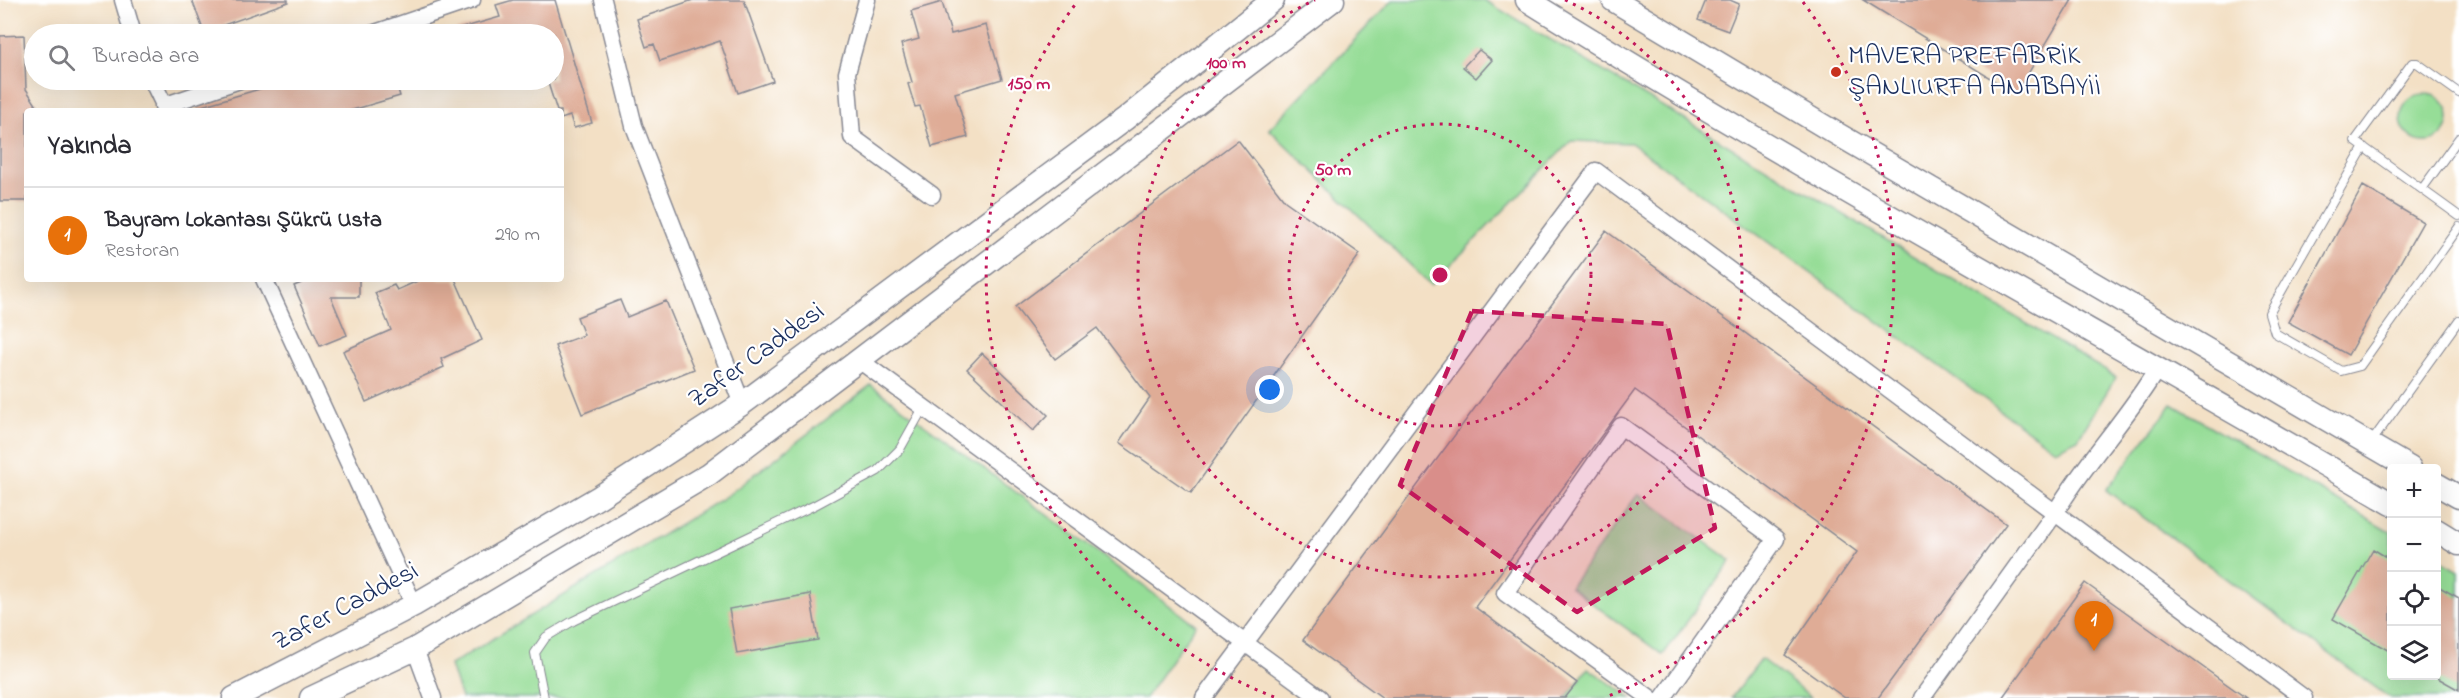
<!DOCTYPE html>
<html lang="tr">
<meta charset="utf-8">
<style>
body{margin:0;font-family:"Indie Flower",sans-serif;background:#f2f2f3;color:#2b2b33}
.controls{position:absolute;right:18px;bottom:18px;display:grid;overflow:hidden;border-radius:6px;box-shadow:0 6px 24px #0002}
.controls button{width:54px;height:54px;display:grid;place-items:center;padding:0;border:0;border-bottom:2px solid #e1e1e2;background:#fff;color:#2b2b33;font:30px sans-serif}
.you{position:absolute;left:1270px;top:390px;width:21px;height:21px;margin:-15px;border:4px solid #fff;border-radius:50%;background:#1a73e8;box-shadow:0 0 0 9px #1a73e833}
.badge{display:grid;place-items:center;width:39px;height:39px;border-radius:50%;background:#c8321e;color:#fff;font-size:20px;font-weight:700}
.pin{position:absolute;translate:-50% -50px;filter:drop-shadow(0 2px 3px #0008)}
.pin::after{content:'';position:absolute;top:32px;width:21px;height:18px;background:inherit;clip-path:polygon(0 0,100% 0,50% 100%)}
.list{margin:0;padding:0;list-style:none}
h2{display:flex;justify-content:space-between;align-items:center;height:78px;margin:0;padding:0 24px;font-size:26px}
h2 small{font-size:20px;font-weight:400;color:#7c7c81}
.list li{display:grid;grid-template-columns:39px 1fr auto;gap:18px;align-items:center;box-sizing:border-box;height:96px;padding:0 24px;border-top:2px solid #e1e1e2}
.list b{display:block;font-size:22px;white-space:nowrap}
.list p{margin:0;font-size:20px;white-space:nowrap;color:#7c7c81}
.list em{font-size:20px;font-style:normal;color:#7c7c81}
.icon{flex:none;width:33px;height:33px;fill:none;stroke:currentColor;stroke-width:2;stroke-linecap:round;stroke-linejoin:round}
.map{position:relative;flex:none;width:2459px;height:698px;overflow:hidden}
.search{position:absolute;background:#fff;box-shadow:0 6px 24px #0002;left:24px;top:24px;width:540px;height:66px;display:flex;align-items:center;gap:15px;box-sizing:border-box;padding:0 21px;border-radius:33px;color:#7c7c81;font-size:22px}
.panel{position:absolute;background:#fff;box-shadow:0 6px 24px #0002;left:24px;top:108px;width:540px;height:174px;border-radius:6px}
.map>svg:first-child{display:block}
.green{fill:#96dd97;stroke:#58867a;stroke-width:1.5}
.building{fill:#dfac96}
.lines{fill:none;stroke-linecap:round;stroke-linejoin:round}
.lane-casing{stroke:#878892;stroke-width:10}
.street-casing{stroke:#878892;stroke-width:19}
.secondary-casing{stroke:#878892;stroke-width:25}
.lane{stroke:#fff;stroke-width:8}
.street{stroke:#fff;stroke-width:16}
.secondary{stroke:#fff;stroke-width:22}
.marked{fill:#c2185b;fill-opacity:0.2;stroke:#c2185b;stroke-width:4.5;stroke-dasharray:12 8;stroke-linejoin:round}
.ring{fill:none;stroke:#c2185b;stroke-width:3;stroke-dasharray:3 6}
.poi-dot{fill:#c8321e;stroke:#fff;stroke-width:2}
.labels{text-anchor:middle;dominant-baseline:central;stroke-width:4.5;stroke-linejoin:round;paint-order:stroke}
.poi-label{font-size:27px;fill:#1b2f5e;stroke:#fff;text-anchor:start}
.street-label{font-size:27px;fill:#1b2f5e;stroke:#fff}
.centre{fill:#c2185b;stroke:#fff;stroke-width:3}
.ring-label{font-size:18px;text-anchor:middle;font-weight:bold;fill:#c2185b;stroke:#fff;stroke-width:4.5;stroke-linejoin:round;paint-order:stroke}
</style>
<div class="map">
<svg width="2459" height="698" viewBox="0 0 2459 698">
<rect width="100%" height="100%" fill="#fff"/>
<filter id="ink" filterUnits="userSpaceOnUse"><feTurbulence type="fractalNoise" baseFrequency=".0167" numOctaves="2"/><feDisplacementMap in="SourceGraphic" scale="12" xChannelSelector="R" yChannelSelector="G"/><feConvolveMatrix kernelMatrix="1 2 1 2 8 2 1 2 1" color-interpolation-filters="sRGB"/></filter>
<filter id="wash" filterUnits="userSpaceOnUse"><feTurbulence type="fractalNoise" baseFrequency=".008" numOctaves="4" result="noise"/><feDisplacementMap in="SourceGraphic" scale="24" xChannelSelector="R" yChannelSelector="G"/><feGaussianBlur stdDeviation="1.35" result="paint"/><feColorMatrix in="noise" values="0 0 0 0 0 0 0 0 0 0 0 0 0 0 0 0 0 1.4 0 .05"/><feComposite in="paint" operator="in"/></filter>
<g filter="url(#wash)">
<rect width="100%" height="100%" fill="#f3e0c5"/>
<path class="green" d="M1393 0H1484L2116 377 2078 439 2055 450 1631 143 1571 141 1431 285 1269 129Z
M2401 118a24 24 0 1 1 48 0a24 24 0 1 1-48 0Z
M871 385 1196 625 1145 698H461L450 665 728 495Z
M2172 404 2391 532 2392 676H2436L2437 558 2459 571V698H2390L2106 490Z
M1638 494 1731 561 1663 655 1570 587Z
M1761 659 1811 698H1731Z
M1588 668 1631 698H1566Z"/>
<g id="blocks">
<path class="building" d="M192 0H288V2L204 32Z
M513 0H555L592 123 574 128 570 116 561 119V111H557L547 80H554V34H456L455 30 500 17 496 5Z
M693 0H744L773 81 738 93 720 41 660 61 654 44 646 47 637 19Z
M1706 0H1730L1739 4 1728 31 1698 20Z
M1863 0H2072L2016 94Z
M942 2 951 34 986 25 1002 79 955 93 968 137 932 147 920 106 915 107 908 84 912 82 901 44 919 39 911 11Z
M24 35 26 89 40 111H27V201H0V36Z
M1479 50 1492 60 1476 78 1463 67Z
M290 80H395L400 96 349 111H199L198 107Z
M1238 140 1285 201 1360 254 1191 493 1119 443 1150 398 1097 328 1055 359 1015 307Z
M2363 186 2423 222 2348 355 2288 322Z
M1606 231 2006 524 1878 698H1845L1785 655 1857 552 1635 390 1475 607 1577 683 1565 698H1383L1303 640Z
M311 279H359V297H331L347 335 320 346 294 286Z
M422 279H455L482 340 441 359 444 367 366 402 343 351 391 330 375 293 394 285 397 290Z
M620 300 627 317 666 301 694 369 582 414 555 346 584 335 577 317Z
M982 353 1048 415 1033 431 967 369Z
M2373 549 2391 560V652L2333 619Z
M2085 583 2246 698H2002Z
M2436 585 2459 598V690L2436 677Z
M810 594 818 640 737 654 729 609Z"/>
</g>
</g>
<g filter="url(#ink)">
<use href="#blocks" fill-opacity="0" stroke="#878892" stroke-width="1.5"/>
<g class="lines">
<defs>
<path id="lane" d="M2459 93 2417 63H2412L2355 141 2459 216
M2364 147 2269 313 2275 333 2341 371 2360 366 2459 227
M2422 189 2459 138
M2370 444 2459 320
M544 698 535 653 546 637 573 621 815 505 878 471 900 449 923 408"/>
<path id="street" d="M123 0 133 34
M603 0 634 126 742 404
M867 0 847 73 852 137 932 195
M372 34 472 0
M152 80 167 111
M163 106 240 80
M264 279 414 605
M859 360 1320 698
M415 649 433 698
M1204 698 1596 171 2304 698
M1650 698 1505 593 1621 426 1776 539 1663 698
M1922 698 2055 513C2085 462 2127 419 2157 369"/>
<path id="secondary" d="M1527 0C1810 177 2104 335 2392 504
M1613 0 1827 128 2410 468
M2436 484 2459 497
M2436 530 2459 544
M234 698 414 605 599 497 742 404 1125 119 1273 0
M311 698 415 649 709 474 1333 0"/>
</defs>
<use href="#lane" class="lane-casing"/>
<use href="#street" class="street-casing"/>
<use href="#secondary" class="secondary-casing"/>
<use href="#lane" class="lane"/>
<use href="#street" class="street"/>
<use href="#secondary" class="secondary"/>
</g>
</g>
<path class="marked" d="M1472 311 1667 324 1715 528 1577 612 1400 485Z"/>
<g class="ring">
<circle cx="1440" cy="275" r="151"/>
<path d="M1565 0A302 302 0 1 1 1315 0"/>
<path d="M1274 697A454 454 0 0 1 1077 2M1803 2A454 454 0 0 1 1606 697"/>
</g>
<circle class="poi-dot" cx="1836" cy="72" r="6"/>
<g class="labels">
<g class="poi-label">
<text x="1848" y="56">MAVERA PREFABRİK<tspan x="1848" dy="31">ŞANLIURFA ANABAYİİ</tspan></text>
</g>
<g class="street-label">
<text transform="translate(757 356) rotate(-36)">Zafer Caddesi</text>
<text transform="translate(346 607) rotate(-28)">Zafer Caddesi</text>
</g>
</g>
<circle cx="1440" cy="275" r="9" class="centre"/>
<g class="ring-label">
<text x="1226" y="68">100 m</text>
<text x="1029" y="89">150 m</text>
<text x="1333" y="175">50 m</text>
</g>
</svg>
<div class="controls">
<button>+</button>
<button>−</button>
<button><svg class="icon" aria-label="locate" viewBox="0 0 24 24"><circle cx="12" cy="12" r="6"/><path d="M12 2v4M12 18v4M2 12h4M18 12h4"/></svg></button>
<button><svg class="icon" aria-label="layers" viewBox="0 0 24 24"><path d="M12 4l9 5-9 5-9-5zM3 14l9 5 9-5"/></svg></button>
</div>
<div class="you"></div>
<div class="pin badge" style="left:2094px;top:651px;background:#e8710a">1</div>
<div class="search"><svg class="icon" aria-label="search" viewBox="0 0 24 24"><circle cx="10" cy="10" r="6"/><path d="M15 15l6 6"/></svg>Burada ara</div>
<section class="panel">
<h2>Yakında<small></small></h2>
<ul class="list">
<li><span class="badge" style="background:#e8710a">1</span><div><b>Bayram Lokantası Şükrü Usta</b><p>Restoran</p></div><em>290 m</em></li>
</ul>
</section>
</div>
